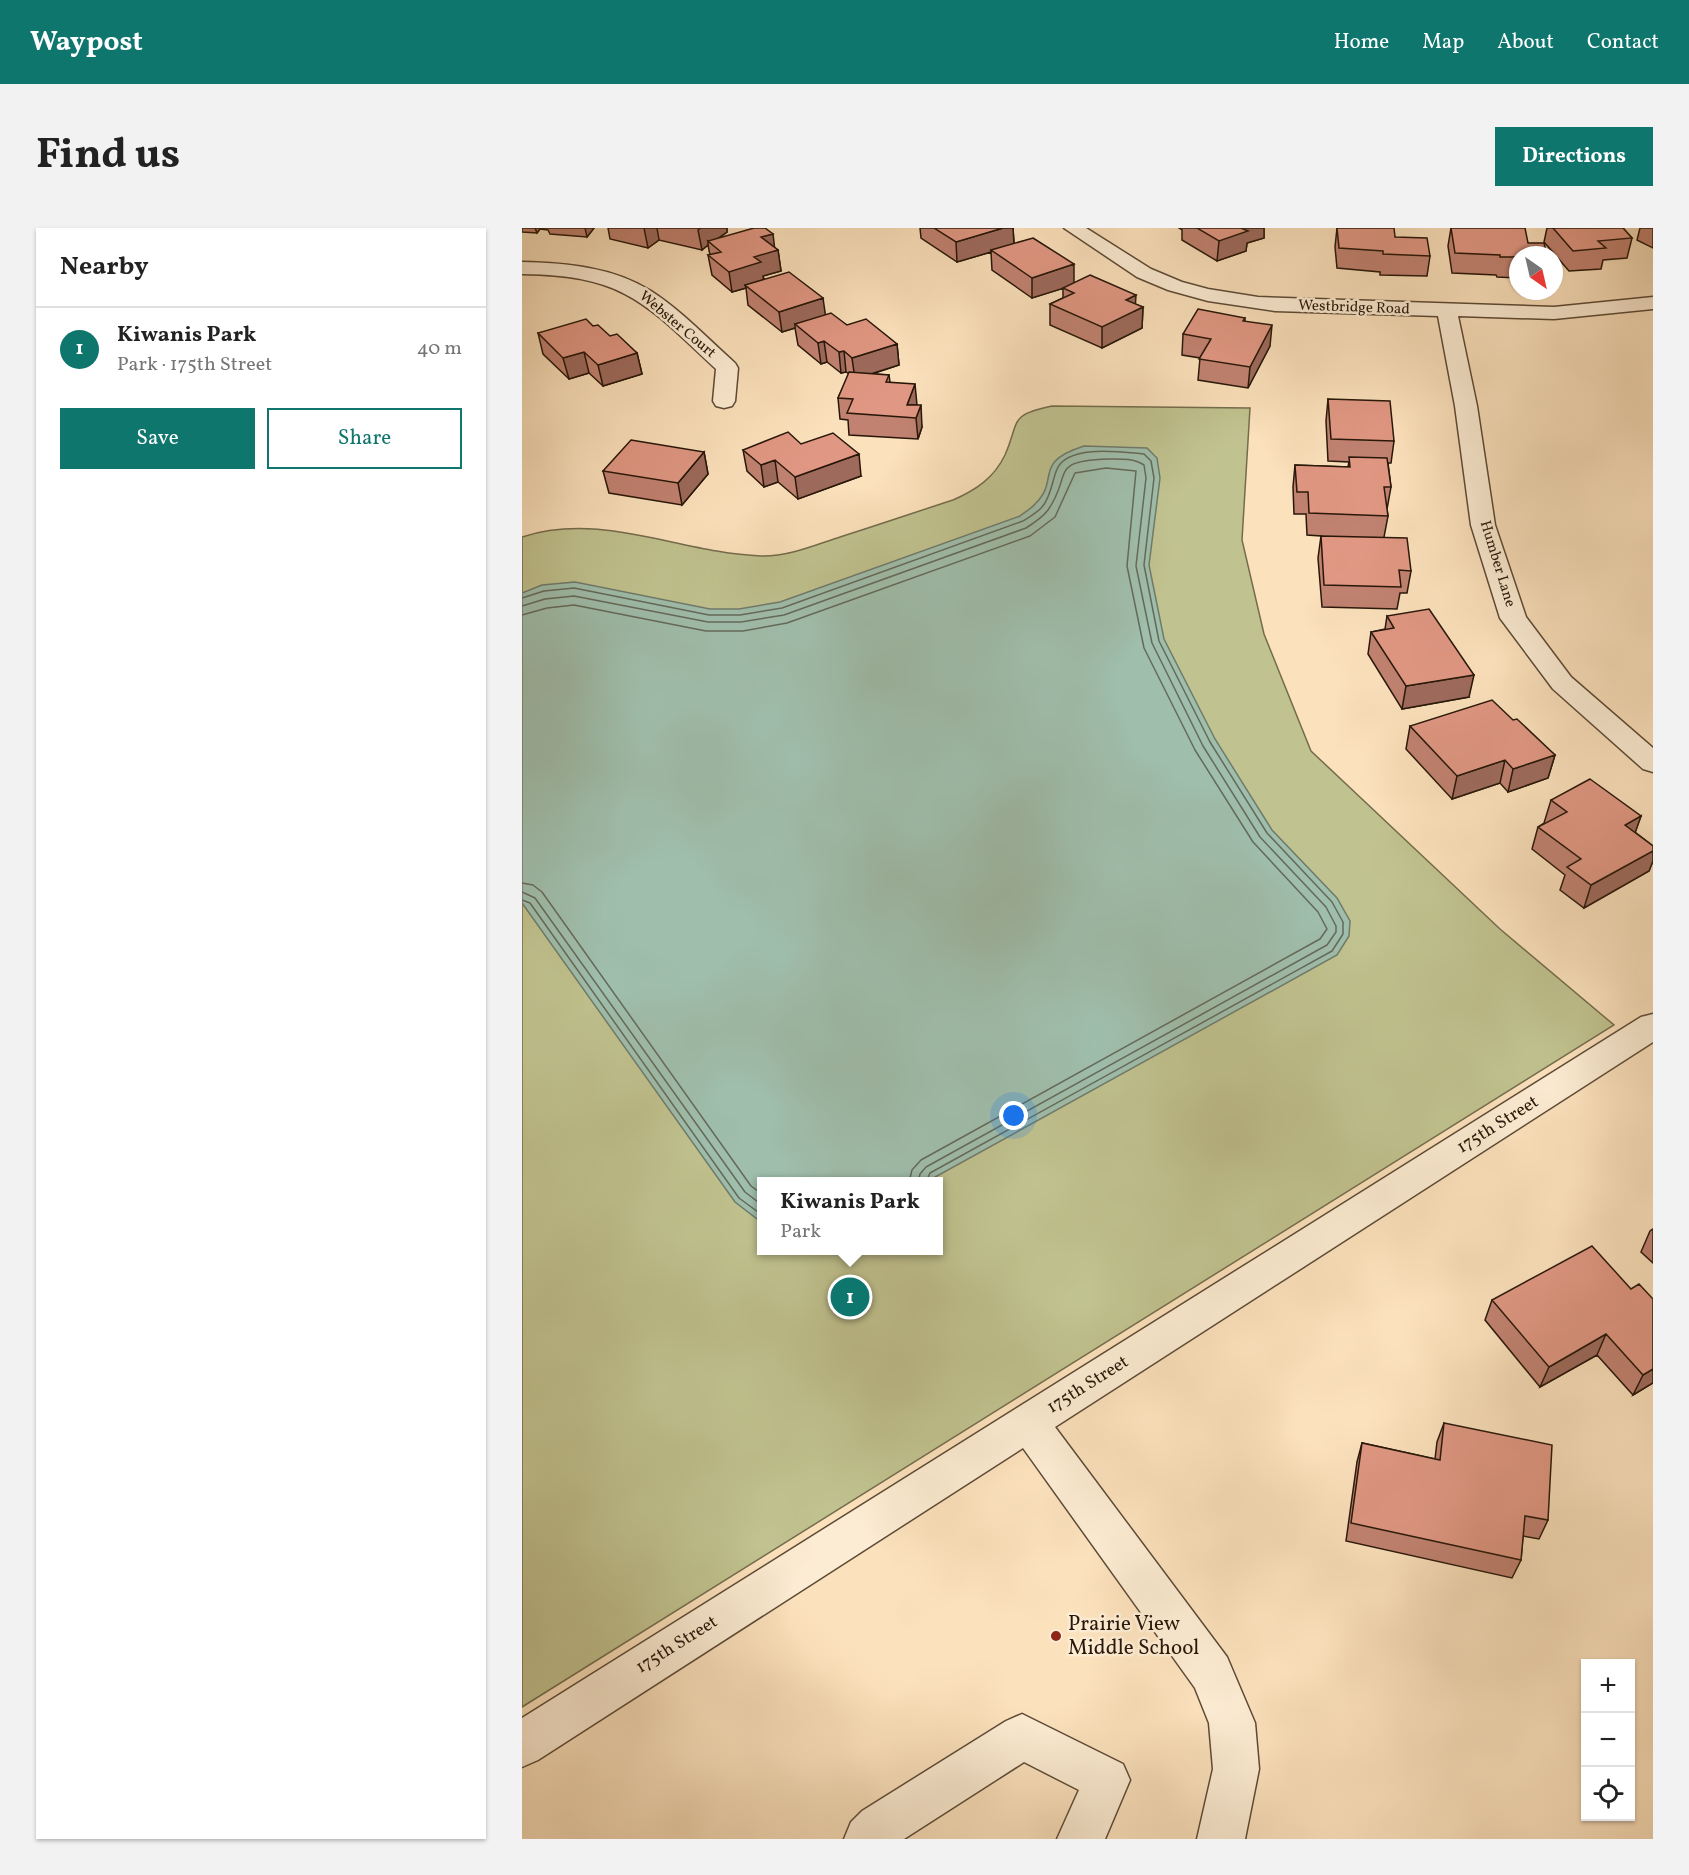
<!DOCTYPE html>
<meta charset="utf-8">
<style>
body{margin:0;font-family:Vollkorn,serif;background:#f2f2f2;color:#222}
.controls{position:absolute;right:18px;bottom:18px;display:grid;overflow:hidden;border-radius:0px;box-shadow:0 2px 4px #0004}
.controls button{width:54px;height:54px;display:grid;place-items:center;padding:0;border:0;border-bottom:2px solid #e0e0e0;background:#fff;color:#222;font:30px sans-serif}
.compass{position:absolute;left:987px;top:18px;width:54px;height:54px;border-radius:50%;background:#fff;box-shadow:0 2px 4px #0004;rotate:146deg}
.you{position:absolute;left:492px;top:888px;width:21px;height:21px;margin:-15px;border:4px solid #fff;border-radius:50%;background:#1a73e8;box-shadow:0 0 0 9px #1a73e833}
.badge{display:grid;place-items:center;width:39px;height:39px;border-radius:50%;background:#0f766e;color:#fff;font-size:20px;font-weight:700}
.pin{position:absolute;translate:-50% -50%;border:3px solid #fff;box-shadow:0 2px 6px #0006}
.popup{position:absolute;left:235px;top:949px;width:186px;height:78px;box-sizing:border-box;display:grid;place-content:center;border-radius:0px;background:#fff;filter:drop-shadow(0 2px 4px #0005);font-size:20px;white-space:nowrap;color:#767676}
.popup b{font-size:22px;color:#222}
.popup::after{content:'';position:absolute;left:50%;top:100%;margin-left:-12px;border:12px solid transparent;border-top-color:#fff}
.list{margin:0;padding:0;list-style:none}
h2{display:flex;justify-content:space-between;align-items:center;height:78px;margin:0;padding:0 24px;font-size:26px}
h2 small{font-size:20px;font-weight:400;color:#767676}
.list li{display:grid;grid-template-columns:39px 1fr auto;gap:18px;align-items:center;box-sizing:border-box;height:84px;padding:0 24px;border-top:2px solid #e0e0e0}
.list b{display:block;font-size:22px;white-space:nowrap}
.list p{margin:0;font-size:20px;white-space:nowrap;color:#767676}
.list em{font-size:20px;font-style:normal;color:#767676}
.actions{display:flex;gap:12px;padding:18px 24px}
.actions a{flex:1;padding:14px 0;border:2px solid #0f766e;border-radius:0px;text-align:center;font-size:21px;color:#0f766e}
.actions .main{background:#0f766e;color:#fff}
.icon{flex:none;width:33px;height:33px;fill:none;stroke:currentColor;stroke-width:2;stroke-linecap:round;stroke-linejoin:round}
.map{position:relative;flex:none;width:1131px;height:1611px;overflow:hidden;border-radius:0px}
header{display:flex;align-items:center;gap:36px;box-sizing:border-box;height:84px;padding:0 30px;background:#0f766e;color:#fff}
header strong{font-size:28px}
nav{display:flex;gap:33px;margin-inline-start:auto;font-size:21px}
.intro{display:flex;align-items:center;justify-content:space-between;box-sizing:border-box;height:144px;padding:0 36px}
h1{margin:0;font-size:42px}
.button{padding:15px 27px;border-radius:0px;background:#0f766e;color:#fff;font-size:21px;font-weight:700}
main{display:flex;gap:36px;padding:0 36px}
aside{flex:1;background:#fff;border-radius:0px;box-shadow:0 2px 4px #0004}
.map>svg:first-child{display:block}
.green{fill:#c0c28f;stroke:#746c4c;stroke-width:1.5;fill-rule:evenodd}
.water{fill:#9fbeac;stroke:#6f7b6b;stroke-width:1.5}
.lines{fill:none;stroke-linecap:round;stroke-linejoin:round}
.shore{stroke:#646a5a;stroke-width:1.5}
.minor-casing{stroke:#5d4a36;stroke-width:3}
.minor{fill:#fcecd3;fill-rule:evenodd}
.wall{fill:#c18271;stroke:#281709;stroke-width:1.5}
.shaded-wall{fill:#9d6a5c;stroke:#281709;stroke-width:1.5}
.building{fill:#e09783;stroke:#281709;stroke-width:1.5}
.poi-dot{fill:#8f2418;stroke:#fcecd3;stroke-width:2}
.labels{text-anchor:middle;dominant-baseline:central;stroke-width:5;stroke-linejoin:round;paint-order:stroke}
.far-street-label{font-size:15px;fill:#281709;stroke:#fcecd3}
.street-label{font-size:18px;fill:#281709;stroke:#fcecd3}
.near-poi-label{font-size:21px;fill:#281709;stroke:#fcecd3;text-anchor:start}
</style>
<header>
<strong>Waypost</strong>
<nav><a>Home</a><a>Map</a><a>About</a><a>Contact</a></nav>
</header>
<div class="intro"><h1>Find us</h1><a class="button">Directions</a></div>
<main>
<aside>
<h2>Nearby<small></small></h2>
<ul class="list">
<li><span class="badge">1</span><div><b>Kiwanis Park</b><p>Park · 175th Street</p></div><em>40 m</em></li>
</ul>
<div class="actions"><a class="main">Save</a><a>Share</a></div>
</aside>
<div class="map">
<svg width="1131" height="1611" viewBox="0 0 1131 1611">
<rect width="100%" height="100%" fill="#fbe1bc"/>
<filter id="stains"><feTurbulence type="fractalNoise" baseFrequency=".00333" numOctaves="4"/><feColorMatrix values="0 0 0 0 .2 0 0 0 0 .09 0 0 0 0 .02 0 0 0 .5 -.17"/></filter>
<radialGradient id="worn" r=".72"><stop offset=".6" stop-color="#630" stop-opacity="0"/><stop offset="1" stop-color="#630" stop-opacity=".3"/></radialGradient>
<path class="green" d="M530 178 728 180 720 312 742 406 789 523 978 701 1092 797 0 1479V309C80 283 158 325 239 328 265 329 293 317 318 309 356 297 394 284 431 272 454 262 472 250 483 227 498 193 486 187 530 178ZM240 954H416V1022H240Z"/>
<path class="water" d="M562 218 625 220 635 230 638 250 627 337 642 411 693 511 750 602 815 670 828 693 827 708 815 727 406 953 240 954 239 994 213 974 0 675V365L20 357 53 354 188 381H217L258 374 498 288C503 284 509 281 513 276 539 251 509 235 562 218Z"/>
<g class="lines">
<path class="shore" d="M0 370 22 363 52 360 187 387H218L260 380 501 293C507 289 515 285 520 279 529 269 530 253 535 241 546 216 600 224 622 226L629 233 632 250 622 337 637 413 688 514 745 605 810 674 821 694V706L810 723 408 945 404 954
M0 378 23 371 52 368 186 394H219L262 387 504 300C512 295 520 290 526 282 551 246 526 233 586 231 598 231 611 230 622 237L624 250 614 338 630 415 681 518 738 609 804 679 814 698V704L805 717 404 939 398 946 396 954
M0 387 25 380 52 377 184 403H221L265 395 508 308 533 289 553 245 584 240 614 243 605 338 622 420 673 522 731 614 796 684 805 701 798 711 399 932 390 942 387 954
M0 655 11 657 20 664 229 958 240 966
M0 664 13 670 223 964 240 977
M0 672 8 675 217 970 240 987"/>
<defs>
<path id="minor" d="M542 0H564L629 41 660 54 686 61 736 69 1032 79 1131 69V81L1032 91 936 88 955 178 973 297 1004 389 1049 449 1131 520V544L1121 541 1031 461 978 390 949 297 933 178 916 88 753 83 686 73 646 62 615 49Z
M0 34C44 35 91 39 129 63 160 83 186 111 213 135L216 140 213 173 210 178 202 180 194 178 191 173 194 141C124 76 103 47 0 46Z
M1131 786V814L533 1199 705 1429 733 1495 737 1541 723 1611H675L691 1541 687 1495 673 1460 501 1220 16 1532 0 1539V1490L1119 789Z
M500 1486 601 1536 608 1552 583 1611H535L557 1562 502 1534 382 1611H322L329 1594 340 1583 484 1493Z"/>
</defs>
<use href="#minor" class="minor-casing"/>
<use href="#minor" class="minor"/>
</g>
<path class="wall" d="M0 0H72L65 9 28 6 26 2 18 1 15 5 0 4Z
M86 0H205V4L197 10 253 20 256 22 259 43 241 48 242 51 303 87 325 97 375 116 377 137 350 146 367 147 368 154 395 177 400 199 396 211 327 207 326 192 318 191 316 170 327 146 324 144 319 145 305 134 299 136 276 117 273 100 260 104 226 77 224 60 210 64 190 47 186 27H188L186 17 180 22 137 12 126 20 88 11Z
M398 0H491L492 15 552 55 621 79 620 100 580 120 528 97V76L541 70V60L510 70 470 42 469 24 435 34 399 10Z
M657 0H742V10L725 15 724 23 695 33 660 12V2Z
M815 0 873 9 908 28 905 48 858 47V44L815 40 813 19Z
M929 0H1003L996 27V50L975 49 974 47 930 45 926 18Z
M1025 0H1101L1110 10 1105 30 1081 32 1079 41 1047 43 1022 14Z
M1118 0H1131V20L1115 12Z
M723 90V93L748 118 726 160 676 152 678 130 660 127 661 106Z
M71 98 115 125 120 146 81 158 67 145 47 151 21 126 16 105Z
M806 171 872 213 869 235H866L869 259 865 281 866 288 862 309 889 343 885 365H878L875 381 800 379 796 330 799 308 785 307 784 286H772L771 259 773 237 826 239 827 234 806 233 804 193Z
M279 216 339 248 276 271 256 254 242 259 225 243 221 222Z
M182 224 186 246 160 277 87 265 81 243Z
M865 388 947 469 880 481 846 426 849 404 863 401Z
M991 492 1033 527 1026 550 986 564 978 555 930 571 884 521 888 498Z
M1029 572 1119 588 1113 604 1131 618V633L1127 643 1062 680 1038 662 1043 647 1010 621 1016 599 1022 595Z
M1131 1001V1035L1119 1024 1128 1003Z
M1109 1061 1131 1071V1155L1111 1167 1075 1127 1018 1159 963 1092 970 1072Z
M922 1195 1026 1292 1017 1311 1001 1308 999 1332 990 1350 824 1313 835 1234 840 1215 913 1231 915 1214Z"/>
<path class="shaded-wall" d="M13 0H18V1L15 5Z
M63 0H72L65 9Z
M122 0H135L137 12 126 20Z
M179 0H205V4L189 15 186 13V17L180 22 176 2Z
M481 0H491L492 17 469 22V24L435 34 434 14Z
M717 0H742V10L725 15 724 23 695 33 697 13Z
M251 6 253 23 256 22 259 43 241 48 242 55 223 57 224 60 210 64 207 44 232 29 239 9Z
M552 36V57L510 70V50Z
M614 67 613 83 621 79 620 100 580 120V99L604 72Z
M301 70 304 91 273 96V100L260 104 257 84Z
M750 97 748 118 726 160 728 139Z
M302 113 305 134 299 136 296 115Z
M375 116 377 137 333 151 330 130Z
M322 123 324 144 319 145 317 124Z
M62 124 67 145 47 151 41 130Z
M115 125 120 146 81 158 76 137Z
M393 156 395 177H385Z
M399 177 400 199 396 211 394 190Z
M182 224 186 246 160 277 156 255Z
M337 226 339 248 276 271 273 249Z
M253 232 256 254 242 259 239 237Z
M952 447 947 469 880 481 884 458Z
M1033 527 1026 550 986 564 991 541Z
M983 532 978 555 930 571 935 548Z
M1119 588 1111 611 1103 597Z
M1131 623V633L1127 643 1062 680 1069 657Z
M1084 1106 1075 1127 1018 1159 1027 1139Z
M1131 1141V1155L1111 1167 1121 1147Z"/>
<path class="building" d="M232 0H243L251 6 239 9 256 22 232 29 239 34 207 44 186 27 199 24 186 13Z
M412 0H481L434 14Z
M675 0H719L726 3 697 13Z
M815 0H872L873 9 905 10 908 28 861 26V23L817 20Z
M929 0H1003L1006 15H1022L1025 27H996V29H978V27L933 25Z
M1031 0H1101L1110 10 1076 13 1084 20 1051 23Z
M511 10 552 36 510 50 469 22Z
M267 44 301 70 257 84 223 57Z
M568 47 614 67 604 72 621 79 580 99 528 76 552 65 541 60Z
M676 81 723 90 721 93 750 97 728 139 677 131 689 111 661 106Z
M309 85 325 97 344 91 375 116 330 130 322 123 317 124 302 113 296 115 273 96Z
M64 91 71 98 76 97 88 108 95 106 115 125 76 137 62 124 41 130 16 105Z
M327 144 367 147 364 154 393 156 385 177H399L394 190 325 185 331 171 316 170Z
M806 171 868 173 872 213 809 211Z
M266 204 279 216 311 205 337 226 273 249 253 232 239 237 221 222Z
M109 212 182 224 156 255 81 243Z
M827 229 865 230 869 259H862L866 288 787 285 786 264H775L773 237 828 239Z
M799 308 885 310 889 343 877 342 879 359 802 357Z
M907 381 952 447 884 458 849 404 872 400 865 388Z
M970 472 991 492 995 491 1033 527 991 541 983 532 935 548 888 498Z
M1068 551 1119 588 1103 597 1131 618V623L1069 657 1045 639 1059 631 1016 599 1045 584 1029 572Z
M1070 1018 1109 1061 1117 1056 1131 1071V1141L1121 1147 1084 1106 1027 1139 970 1072Z
M922 1195 1030 1217 1026 1292 1003 1288 999 1332 829 1295 840 1215 918 1232Z"/>
<circle class="poi-dot" cx="534" cy="1408" r="6"/>
<g class="labels">
<g class="far-street-label">
<text transform="translate(832 80) rotate(2)">Westbridge Road</text>
<text transform="translate(155 97) rotate(40)">Webster Court</text>
<text transform="translate(975 336) rotate(73)">Humber Lane</text>
</g>
<g class="street-label">
<text transform="translate(976 897) rotate(-32)">175th Street</text>
<text transform="translate(566 1157) rotate(-32)">175th Street</text>
<text transform="translate(155 1417) rotate(-32)">175th Street</text>
</g>
<g class="near-poi-label">
<text x="546" y="1396">Prairie View<tspan x="546" dy="24">Middle School</tspan></text>
</g>
</g>
<rect width="100%" height="100%" filter="url(#stains)"/>
<rect width="100%" height="100%" fill="url(#worn)"/>
</svg>
<div class="controls">
<button>+</button>
<button>−</button>
<button><svg class="icon" aria-label="locate" viewBox="0 0 24 24"><circle cx="12" cy="12" r="6"/><path d="M12 2v4M12 18v4M2 12h4M18 12h4"/></svg></button>
</div>
<svg class="compass" viewBox="-18 -18 36 36"><path d="M0-13l5 13h-10z" fill="#e53935"/><path d="M0 13l5-13h-10z" fill="#767676"/></svg>
<div class="you"></div>
<div class="pin badge" style="left:328px;top:1069px">1</div>
<div class="popup"><b>Kiwanis Park</b>Park</div>
</div>
</main>
